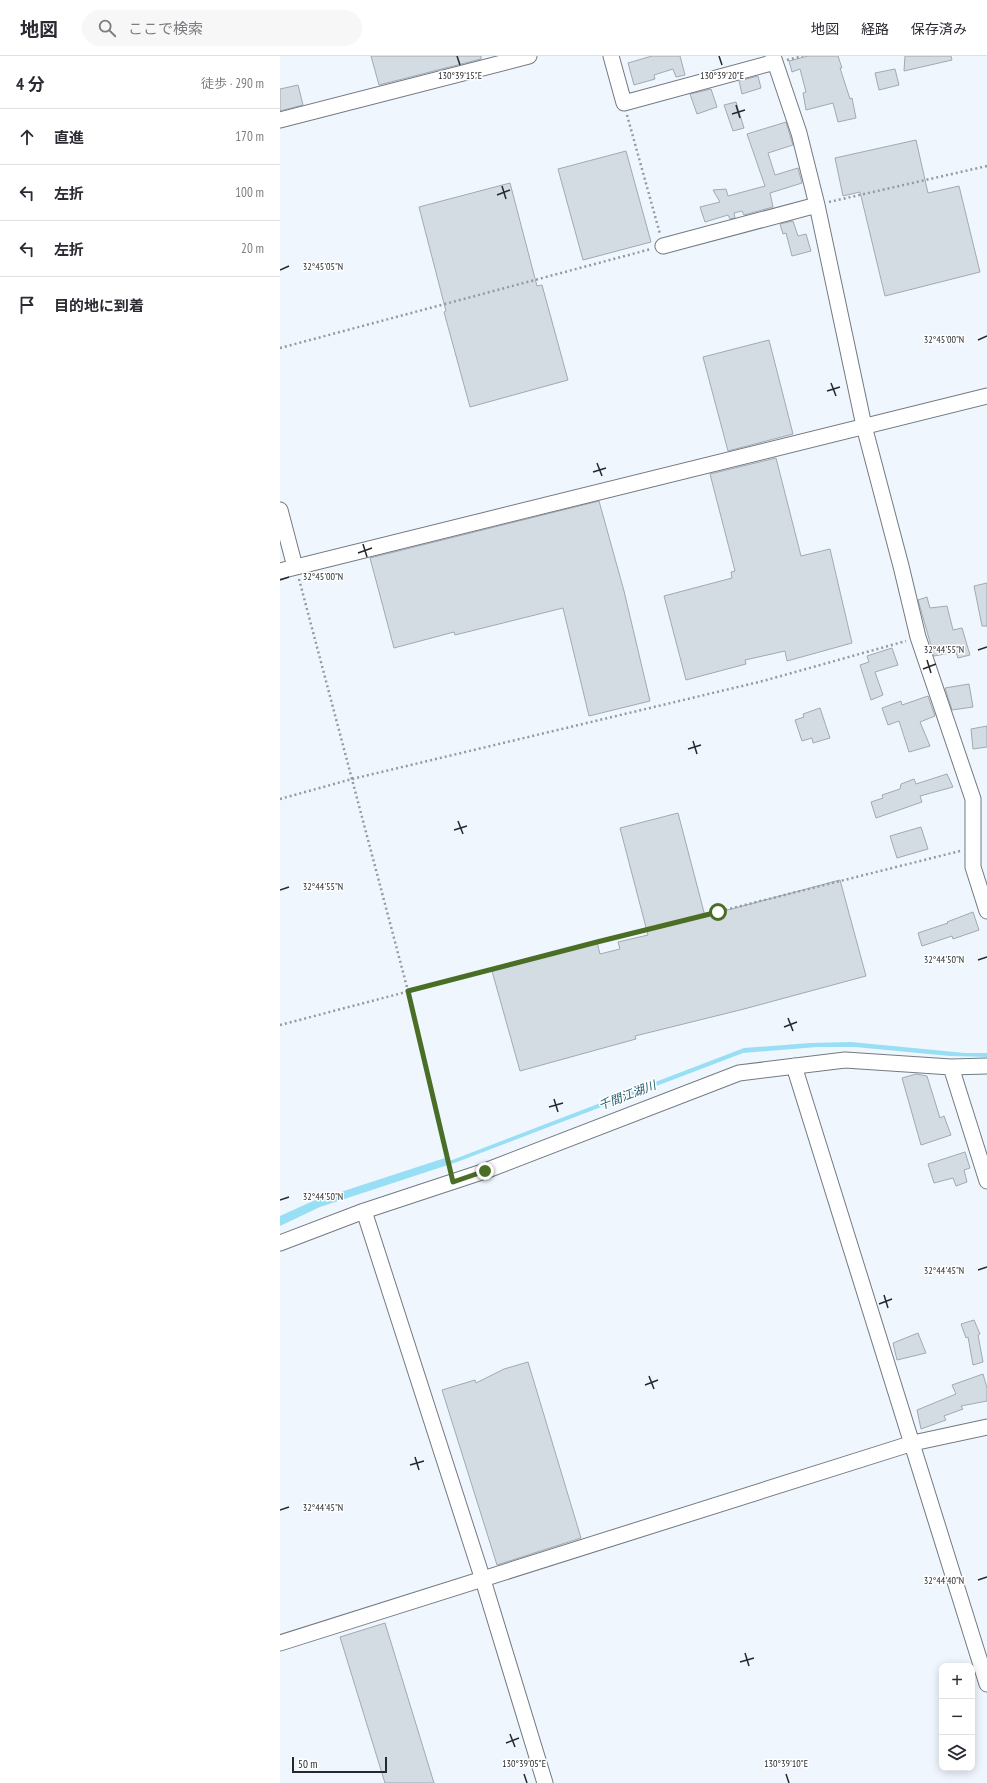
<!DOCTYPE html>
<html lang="ja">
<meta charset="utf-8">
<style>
body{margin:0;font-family:"PT Sans Narrow","Noto Sans JP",sans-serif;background:#f7f7f7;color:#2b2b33}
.controls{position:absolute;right:12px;bottom:12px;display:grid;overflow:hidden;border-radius:8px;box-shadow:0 2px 10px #0003}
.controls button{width:36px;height:36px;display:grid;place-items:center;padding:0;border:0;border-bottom:1px solid #e1e1e2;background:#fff;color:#2b2b33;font:20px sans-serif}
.scale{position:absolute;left:12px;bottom:10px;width:95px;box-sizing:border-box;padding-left:4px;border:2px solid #26292c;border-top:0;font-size:11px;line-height:14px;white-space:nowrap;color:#26292c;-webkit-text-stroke:3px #fff;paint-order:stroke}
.stop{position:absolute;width:12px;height:12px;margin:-9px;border:3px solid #4b6e27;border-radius:50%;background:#fff}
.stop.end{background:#4b6e27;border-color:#fff;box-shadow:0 1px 4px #0008}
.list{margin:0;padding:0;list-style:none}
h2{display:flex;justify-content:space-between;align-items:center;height:52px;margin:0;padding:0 16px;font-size:17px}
h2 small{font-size:13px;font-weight:400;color:#7c7c81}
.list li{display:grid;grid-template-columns:26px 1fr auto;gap:12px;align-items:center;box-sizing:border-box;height:56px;padding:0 16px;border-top:1px solid #e1e1e2}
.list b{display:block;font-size:15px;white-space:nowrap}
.list em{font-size:13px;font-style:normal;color:#7c7c81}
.icon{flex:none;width:22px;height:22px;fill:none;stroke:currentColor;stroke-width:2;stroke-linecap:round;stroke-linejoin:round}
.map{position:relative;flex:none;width:707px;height:1727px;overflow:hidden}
header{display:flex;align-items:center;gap:24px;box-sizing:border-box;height:56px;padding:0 20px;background:#fff;border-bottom:1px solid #e1e1e2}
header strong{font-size:19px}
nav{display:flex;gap:22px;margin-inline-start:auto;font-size:14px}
.search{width:280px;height:36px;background:#f7f7f7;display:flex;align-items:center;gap:10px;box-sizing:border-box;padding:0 14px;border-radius:22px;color:#7c7c81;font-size:15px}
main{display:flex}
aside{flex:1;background:#fff}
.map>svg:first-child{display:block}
.water{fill:#98dff5}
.building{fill:#d4dce3;stroke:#a2a9b0}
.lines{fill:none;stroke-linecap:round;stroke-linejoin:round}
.minor-casing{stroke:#737a80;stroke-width:17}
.path{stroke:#959aa0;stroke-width:2.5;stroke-dasharray:2 3;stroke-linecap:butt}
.minor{stroke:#fff;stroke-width:15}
.route{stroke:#4b6e27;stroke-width:5}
.ticks{fill:none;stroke:#26292c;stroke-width:1.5}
.labels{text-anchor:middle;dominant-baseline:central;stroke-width:3;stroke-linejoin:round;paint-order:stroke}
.water-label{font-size:12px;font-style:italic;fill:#235c6c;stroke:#fff}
.ticks-label{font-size:10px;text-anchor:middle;fill:#26292c;stroke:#fff;stroke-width:3;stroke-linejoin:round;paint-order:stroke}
</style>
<header>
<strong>地図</strong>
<div class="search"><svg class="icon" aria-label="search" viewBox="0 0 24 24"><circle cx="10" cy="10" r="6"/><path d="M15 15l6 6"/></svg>ここで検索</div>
<nav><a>地図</a><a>経路</a><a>保存済み</a></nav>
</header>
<main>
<aside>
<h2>4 分<small>徒歩 · 290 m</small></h2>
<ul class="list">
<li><svg class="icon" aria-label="ahead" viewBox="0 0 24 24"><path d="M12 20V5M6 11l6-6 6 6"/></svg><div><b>直進</b></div><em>170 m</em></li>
<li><svg class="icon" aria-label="left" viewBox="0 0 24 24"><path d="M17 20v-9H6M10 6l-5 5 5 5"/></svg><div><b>左折</b></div><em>100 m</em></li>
<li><svg class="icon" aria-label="left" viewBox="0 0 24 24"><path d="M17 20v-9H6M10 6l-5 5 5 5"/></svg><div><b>左折</b></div><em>20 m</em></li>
<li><svg class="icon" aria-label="arrive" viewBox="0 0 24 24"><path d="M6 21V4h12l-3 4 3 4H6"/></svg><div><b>目的地に到着</b></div></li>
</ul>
</aside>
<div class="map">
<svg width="707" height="1727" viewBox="0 0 707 1727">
<rect width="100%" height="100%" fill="#eff6fe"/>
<path class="water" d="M571 986 685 997H707V1001L670 1000 575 991H537L463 997 177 1106 40 1151 0 1170V1160L33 1145 165 1102 167 1106 464 992 530 987Z"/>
<path class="building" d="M91 0H201V3L99 29Z
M372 0H400L405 19 396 21 393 13 374 19 375 23 354 29 348 7Z
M528 0H558L562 12H560L570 43 572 42 576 62 558 66 553 47 526 54 523 37 526 36 520 13 512 16 509 5Z
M625 0H671L672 4 624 15Z
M615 13 619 29 599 34 595 17Z
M478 20 481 32 462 38 459 25Z
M18 29 23 49 0 55V33Z
M431 33 437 51 417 58 410 38Z
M456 46 464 72 453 75 444 49Z
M506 66 513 89 488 97 495 119 518 112 522 127 490 137 493 151 464 159 462 155 454 157 455 162 450 163 448 159 425 166 420 151 440 146 433 134 446 133 448 140 485 130 467 78Z
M636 84 648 137 679 130 700 216 605 240 580 136 563 140 555 102Z
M346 95 371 186 303 204 278 113Z
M230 127 257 230 262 229 288 324 190 351 164 256 166 255 139 151Z
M513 165 518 180 526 178 531 195 512 200 506 177 503 178 500 168Z
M489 284 513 378 448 395 423 301Z
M496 402 521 500 550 493 572 587 507 605 505 595 465 604 466 608 406 624 384 540 452 522 451 516 455 515 430 418Z
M319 445 344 535 370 645 309 660 283 552 175 579 174 576 114 592 90 502Z
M707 527V570H702L694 530Z
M647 541 650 552 667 550 673 574 682 572 690 599 678 602 676 596 654 600 638 544Z
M612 592 618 609 595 616 603 639 591 644 580 609 589 606 587 600Z
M689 628 693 651 672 654 665 632Z
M648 640 655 660 640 666 650 690 629 696 619 665 608 669 602 652 621 645 622 649Z
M540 652 550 682 533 687 532 682 522 685 515 664 524 661 523 658Z
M707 670V691L693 693 691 673Z
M667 718 673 731 640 740 642 746 596 762 591 746 603 742 602 739 620 733 621 728 634 723 636 728Z
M398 757 425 860 560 824 586 920 464 953 355 980 356 983 240 1015 212 915 317 886 320 898 340 893 338 886 368 879 340 772Z
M641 771 648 793 617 802 610 780Z
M693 856 699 874 673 883 672 880 642 890 638 877 668 867 667 866Z
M636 1018 647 1020 660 1062 664 1060 671 1079 641 1089 622 1022Z
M685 1096 690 1112 684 1114 687 1126 676 1130 673 1122 654 1127 648 1108Z
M694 1264 700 1278 698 1279 703 1306 693 1309 688 1281 686 1282 681 1268Z
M638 1277 646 1297 617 1304 613 1287Z
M248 1306 301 1482 217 1509 162 1334 195 1324 196 1327 224 1313Z
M703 1318 707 1332V1345L681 1350 683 1353 664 1360 666 1364 641 1373 637 1354 676 1338 672 1329Z
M105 1567 154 1727H105L60 1581Z"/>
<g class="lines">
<defs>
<path id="minor" d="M331 0 344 47 495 6
M493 0 519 77 537 149 584 370 621 510 638 581 693 743V811L707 855
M0 64 249 0
M383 190 537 149
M0 454 15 511
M0 515 707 340
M514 1010 707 1628
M671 1011 707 1125
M84 1155 203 1524 265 1727
M0 1187 84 1155 205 1115 459 1017 565 1004 671 1011 707 1010
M0 1587 633 1387 707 1371"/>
</defs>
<use href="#minor" class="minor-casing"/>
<path class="path" d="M507 4 523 0
M347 59 380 178
M549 146 707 110
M0 292 371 193
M19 523 128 935 170 1113
M0 743 72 723 483 625 626 585
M0 969 317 886 680 795"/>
<use href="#minor" class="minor"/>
</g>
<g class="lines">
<path class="route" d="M205 1115 173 1126 128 935 317 886 438 856"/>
</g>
<path class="ticks" d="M177 0 180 9M439 0 442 9M456 49 460 62M452 58 465 54M222 130 226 143M217 139 230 134M0 214 9 210M698 284 707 280M551 327 556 340M547 335 560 331M317 407 322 420M313 416 326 412M83 488 87 501M78 497 92 492M0 524 9 521M698 594 707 591M647 604 651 617M643 613 656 608M413 685 417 698M408 693 421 689M178 765 183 778M174 774 187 770M0 834 9 831M698 904 707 901M508 962 513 975M504 971 517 966M274 1043 278 1056M269 1051 283 1047M0 1144 9 1141M698 1214 707 1211M604 1239 608 1252M599 1248 612 1243M369 1320 374 1333M365 1329 378 1324M135 1401 139 1414M130 1409 144 1405M0 1454 9 1451M698 1524 707 1521M465 1597 469 1610M460 1606 474 1602M230 1678 235 1691M226 1687 239 1682M244 1718 247 1727M506 1718 509 1727"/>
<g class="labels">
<g class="water-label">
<text transform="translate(347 1039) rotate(-21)">千間江湖川</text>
</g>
</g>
<g class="ticks-label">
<text x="442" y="23">130°39'20"E</text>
<text x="180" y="23">130°39'15"E</text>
<text x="43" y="214">32°45'05"N</text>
<text x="664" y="287">32°45'00"N</text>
<text x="43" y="524">32°45'00"N</text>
<text x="664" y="597">32°44'55"N</text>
<text x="43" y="834">32°44'55"N</text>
<text x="664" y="907">32°44'50"N</text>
<text x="43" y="1144">32°44'50"N</text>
<text x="664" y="1218">32°44'45"N</text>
<text x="43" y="1455">32°44'45"N</text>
<text x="664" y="1528">32°44'40"N</text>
<text x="244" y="1711">130°39'05"E</text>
<text x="506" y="1711">130°39'10"E</text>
</g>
</svg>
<div class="controls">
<button>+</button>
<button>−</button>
<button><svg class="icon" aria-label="layers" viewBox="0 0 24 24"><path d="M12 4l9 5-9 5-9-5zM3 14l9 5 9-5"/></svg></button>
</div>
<div class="scale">50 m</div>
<div class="stop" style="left:438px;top:856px"></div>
<div class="stop end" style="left:205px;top:1115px"></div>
</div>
</main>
